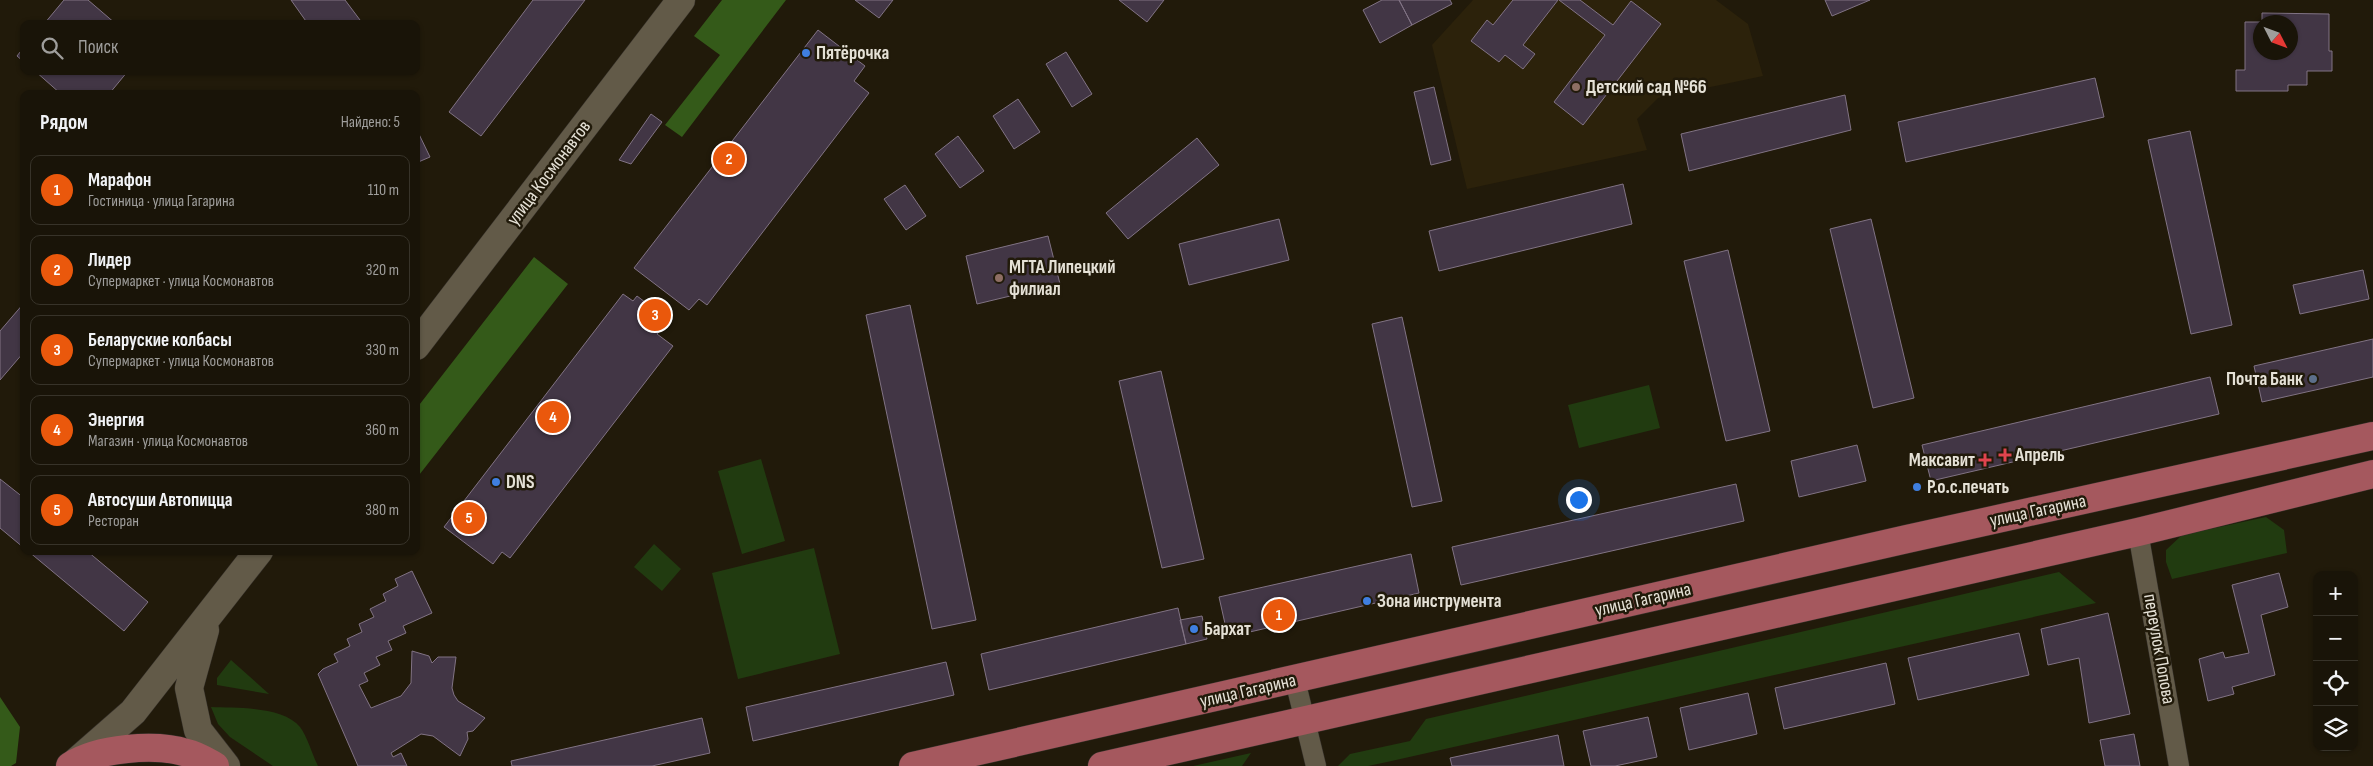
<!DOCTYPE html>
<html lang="ru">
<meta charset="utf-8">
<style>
body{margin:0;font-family:"Sofia Sans Condensed",sans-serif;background:#221d12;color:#f1f3f6}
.controls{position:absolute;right:15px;bottom:15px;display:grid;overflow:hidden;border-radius:10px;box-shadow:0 1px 4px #0004}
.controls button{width:45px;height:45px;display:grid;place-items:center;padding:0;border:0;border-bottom:1px solid #373329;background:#191408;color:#f1f3f6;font:25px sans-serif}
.compass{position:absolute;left:2253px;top:15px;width:45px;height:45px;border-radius:50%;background:#191408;box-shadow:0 1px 4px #0004;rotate:132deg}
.you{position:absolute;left:1578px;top:499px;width:18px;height:18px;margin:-12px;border:4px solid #fff;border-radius:50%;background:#1a73e8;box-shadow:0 0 0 8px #1a73e833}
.badge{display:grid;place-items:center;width:32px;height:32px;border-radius:50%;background:#ea580c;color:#fff;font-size:16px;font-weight:700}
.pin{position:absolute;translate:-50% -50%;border:2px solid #fff;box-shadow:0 1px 5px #0006}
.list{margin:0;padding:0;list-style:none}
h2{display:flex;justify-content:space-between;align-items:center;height:65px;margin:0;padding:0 20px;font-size:21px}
h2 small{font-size:16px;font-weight:400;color:#9f9e9c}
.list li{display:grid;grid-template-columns:32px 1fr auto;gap:15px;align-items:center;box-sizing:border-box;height:70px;margin:0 10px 10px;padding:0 10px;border:1px solid #373329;border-radius:10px}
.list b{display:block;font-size:19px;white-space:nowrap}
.list p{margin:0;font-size:16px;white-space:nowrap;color:#9f9e9c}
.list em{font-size:16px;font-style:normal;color:#9f9e9c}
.icon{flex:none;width:28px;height:28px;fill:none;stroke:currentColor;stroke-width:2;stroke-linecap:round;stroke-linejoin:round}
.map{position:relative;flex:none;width:2373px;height:766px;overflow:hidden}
.search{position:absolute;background:#191408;box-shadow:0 1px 4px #0004;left:20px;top:20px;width:400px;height:55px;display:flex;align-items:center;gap:12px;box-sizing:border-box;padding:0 18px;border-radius:10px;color:#9f9e9c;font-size:19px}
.panel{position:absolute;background:#191408;box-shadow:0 1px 4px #0004;left:20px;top:90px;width:400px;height:465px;border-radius:10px}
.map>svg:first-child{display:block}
.built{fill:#2c220b}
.green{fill:#213b10}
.forest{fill:#345a19}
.building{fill:#423645;stroke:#817384;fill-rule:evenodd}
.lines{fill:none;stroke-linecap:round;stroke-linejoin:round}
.minor-casing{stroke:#36312b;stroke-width:21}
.secondary-casing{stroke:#36312b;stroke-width:29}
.primary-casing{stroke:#36312b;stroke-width:29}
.minor{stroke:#625a48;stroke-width:20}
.secondary{stroke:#625a48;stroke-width:28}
.primary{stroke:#a5585e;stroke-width:28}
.shop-dot{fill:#3f7fe0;stroke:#211a0a;stroke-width:2}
.education-dot{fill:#8d6e63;stroke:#211a0a;stroke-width:2}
.service-dot{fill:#5c6f8a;stroke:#211a0a;stroke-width:2}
.health-dot{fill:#e0444e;stroke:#211a0a;stroke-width:2}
.labels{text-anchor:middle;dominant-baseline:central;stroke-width:5;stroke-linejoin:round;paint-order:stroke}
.poi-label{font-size:19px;font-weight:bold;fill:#e5e1d6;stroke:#211a0a;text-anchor:start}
.street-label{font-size:19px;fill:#e5e1d6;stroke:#211a0a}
</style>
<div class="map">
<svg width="2373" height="766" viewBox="0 0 2373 766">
<rect width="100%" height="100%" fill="#211a0a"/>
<path class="built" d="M1473 0H1716L1748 24 1763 76 1658 98 1637 119 1647 150 1467 189 1432 45Z"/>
<path class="green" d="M1649 385 1660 428 1579 448 1568 405Z
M761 459 785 541 742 554 718 471Z
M2266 517 2284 530 2287 553 2172 579 2166 562V550L2182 535Z
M654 544 681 569 662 591 634 567Z
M814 548 840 654 738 679 712 573Z
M2059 572 2096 603 1387 762 1368 766H1338L1350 754 1410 741 1426 719Z
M231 660 269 694 217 685V678Z
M211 707C236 708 283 706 300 727 308 738 312 754 318 766H273L230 737 218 724Z
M1251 753 1242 766H1193Z"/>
<path class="forest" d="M722 0H786L682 137 665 125 720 55 694 36Z
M534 257 568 284 416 479V409Z
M0 697 20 727 16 763 11 766H0Z"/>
<path class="building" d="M64 0H88L116 24H44Z
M291 0H345L363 24H308Z
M533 0H585L481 136 449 112Z
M855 0H893L879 18Z
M1119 0H1164L1147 22Z
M1382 0H1399L1412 25 1380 43 1363 10Z
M1399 0H1450L1452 4 1412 25Z
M1513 0H1558L1523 45 1535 54 1523 69 1505 55 1499 62 1471 41 1487 20 1493 25Z
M1559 0H1580L1613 25 1631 1 1661 24 1583 125 1554 102 1605 35Z
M1825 0H1870L1832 16Z
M2262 13 2329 14V51H2332V71H2307V85H2288V91H2236V70H2245V22H2262ZM2260 22H2290V52H2260Z
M818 30 865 66 854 81 869 93 707 305 699 299 689 310 634 268Z
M24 47V62L17 56Z
M1066 52 1092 94 1072 107 1046 64Z
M35 71H128L109 94H61Z
M2095 78 2104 117 1906 162 1898 122Z
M1434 87 1451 160 1431 165 1414 92Z
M1845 95 1851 130 1689 171 1681 134Z
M1018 99 1040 132 1014 149 993 116Z
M651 114 662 122 631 164 619 160Z
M416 128 430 157 416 163Z
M2190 131 2232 325 2191 334 2148 140Z
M958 136 984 171 960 188 935 154Z
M1197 138 1219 165 1128 239 1106 213Z
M1623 184 1632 224 1439 271 1429 231Z
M905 185 926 216 906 230 884 199Z
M1279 219 1289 260 1189 285 1179 244Z
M1871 219 1914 398 1873 408 1830 229Z
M1048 236 1060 284 977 304 966 256Z
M1728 250 1770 431 1726 441 1684 261Z
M2363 270 2369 299 2300 314 2293 285Z
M623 294 633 301 637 296 669 320 657 334 673 346 510 558 502 552 493 564 444 527Z
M24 303V352L0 380V331Z
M910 305 976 620 932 629 866 315Z
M1402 317 1442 501 1412 507 1372 324Z
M2373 339V377L2262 402 2254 366Z
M1161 371 1204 559 1162 568 1119 381Z
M2210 377 2219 414 1931 481 1922 445Z
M1857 445 1866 481 1799 497 1791 461Z
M0 479 24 498V548L0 528Z
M1736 484 1744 521 1461 585 1452 547Z
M28 551H87L148 602 124 631Z
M1411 554 1419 593 1228 637 1219 597Z
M412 571 432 613 403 626 406 633 388 641 392 650 376 657 380 665 364 673 368 681 359 685 371 708 401 696 411 683 412 651 429 656 432 663 438 657H456L452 688 454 695 458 701 485 718 473 731 467 732 468 739 460 756 433 736 421 734 391 753 393 757 401 753 407 766H358L318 674 323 669 338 662 334 654 350 646 347 639 362 632 359 624 374 617 370 609 386 601 383 594 398 586 395 579Z
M2279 573 2288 607 2261 615 2275 675 2232 687 2234 694 2208 701 2199 659 2223 652 2225 658 2249 653 2232 585Z
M1178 608 1186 644 989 690 981 654Z
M2108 613 2130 714 2089 723 2079 658 2048 665 2041 629Z
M1202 616 1207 639 1186 644 1180 620Z
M2019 633 2029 675 1918 700 1908 658Z
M946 662 954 695 753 741 746 707Z
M1886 663 1895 704 1784 729 1775 688Z
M1748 693 1757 734 1689 750 1680 708Z
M1648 717 1657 757 1615 766H1591L1583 731Z
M702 718 710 753 652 766H512L511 761Z
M2134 734 2140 766H2105L2100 740Z
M1558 735 1564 766H1452L1450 758Z"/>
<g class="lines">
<defs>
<path id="minor" d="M2138 532 2179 766
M1295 680 1316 766"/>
<path id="secondary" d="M416 346 681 0
M205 630 189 688 198 730 226 766
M77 761 133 712 259 551"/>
<path id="primary" d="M70 766C98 748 155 743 187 753 197 755 206 761 215 766
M913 766 1907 539 2373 436
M1102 766 2138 532 2373 474"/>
</defs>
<use href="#minor" class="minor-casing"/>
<use href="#secondary" class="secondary-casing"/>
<use href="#primary" class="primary-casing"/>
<use href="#minor" class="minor"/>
<use href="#secondary" class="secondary"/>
<use href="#primary" class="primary"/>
</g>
<g class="shop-dot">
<circle cx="806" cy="53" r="5"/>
<circle cx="496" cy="482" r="5"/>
<circle cx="1917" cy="487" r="5"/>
<circle cx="1367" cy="601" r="5"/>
<circle cx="1194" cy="629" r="5"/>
</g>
<g class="education-dot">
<circle cx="1576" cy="87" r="5"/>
<circle cx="999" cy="278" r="5"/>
</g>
<circle class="service-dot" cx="2313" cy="379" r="5"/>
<g class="health-dot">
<path d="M2002.5 447.5h5v5h5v5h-5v5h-5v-5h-5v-5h5z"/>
<path d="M1982.5 452.5h5v5h5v5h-5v5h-5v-5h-5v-5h5z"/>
</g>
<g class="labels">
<g class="poi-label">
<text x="816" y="53">Пятёрочка</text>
<text x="1586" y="87">Детский сад №66</text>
<text x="1009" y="267">МГТА Липецкий<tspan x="1009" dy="22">филиал</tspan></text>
<text x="2303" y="379" text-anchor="end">Почта Банк</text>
<text x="2015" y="455">Апрель</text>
<text x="1975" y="460" text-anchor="end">Максавит</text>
<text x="506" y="482">DNS</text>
<text x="1927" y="487">Р.о.с.печать</text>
<text x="1377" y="601">Зона инструмента</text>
<text x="1204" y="629">Бархат</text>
</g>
<g class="street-label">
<text transform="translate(549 173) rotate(-53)">улица Космонавтов</text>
<text transform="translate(2038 511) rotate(-12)">улица Гагарина</text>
<text transform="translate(1643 600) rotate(-13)">улица Гагарина</text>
<text transform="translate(2159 649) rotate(80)">переулок Попова</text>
<text transform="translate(1248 691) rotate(-13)">улица Гагарина</text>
</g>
</g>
</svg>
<div class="controls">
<button>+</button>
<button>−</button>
<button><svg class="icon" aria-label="locate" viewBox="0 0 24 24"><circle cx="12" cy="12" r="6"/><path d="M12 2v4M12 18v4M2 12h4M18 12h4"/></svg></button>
<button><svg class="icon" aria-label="layers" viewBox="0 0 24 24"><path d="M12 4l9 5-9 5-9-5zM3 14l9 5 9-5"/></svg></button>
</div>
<svg class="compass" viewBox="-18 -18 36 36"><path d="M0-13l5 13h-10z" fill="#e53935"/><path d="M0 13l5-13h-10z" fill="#9f9e9c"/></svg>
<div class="you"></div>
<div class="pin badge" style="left:1279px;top:615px">1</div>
<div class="pin badge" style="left:729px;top:159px">2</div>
<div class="pin badge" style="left:655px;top:315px">3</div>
<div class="pin badge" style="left:553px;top:417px">4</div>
<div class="pin badge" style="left:469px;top:518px">5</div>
<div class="search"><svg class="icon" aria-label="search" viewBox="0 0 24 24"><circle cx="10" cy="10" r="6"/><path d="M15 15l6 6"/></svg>Поиск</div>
<section class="panel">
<h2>Рядом<small>Найдено: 5</small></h2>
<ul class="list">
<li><span class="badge">1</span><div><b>Марафон</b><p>Гостиница · улица Гагарина</p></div><em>110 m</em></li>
<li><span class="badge">2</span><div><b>Лидер</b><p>Супермаркет · улица Космонавтов</p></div><em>320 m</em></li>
<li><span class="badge">3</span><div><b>Беларуские колбасы</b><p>Супермаркет · улица Космонавтов</p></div><em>330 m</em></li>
<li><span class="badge">4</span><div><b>Энергия</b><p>Магазин · улица Космонавтов</p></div><em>360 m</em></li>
<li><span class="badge">5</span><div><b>Автосуши Автопицца</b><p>Ресторан</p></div><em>380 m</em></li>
</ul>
</section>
</div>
